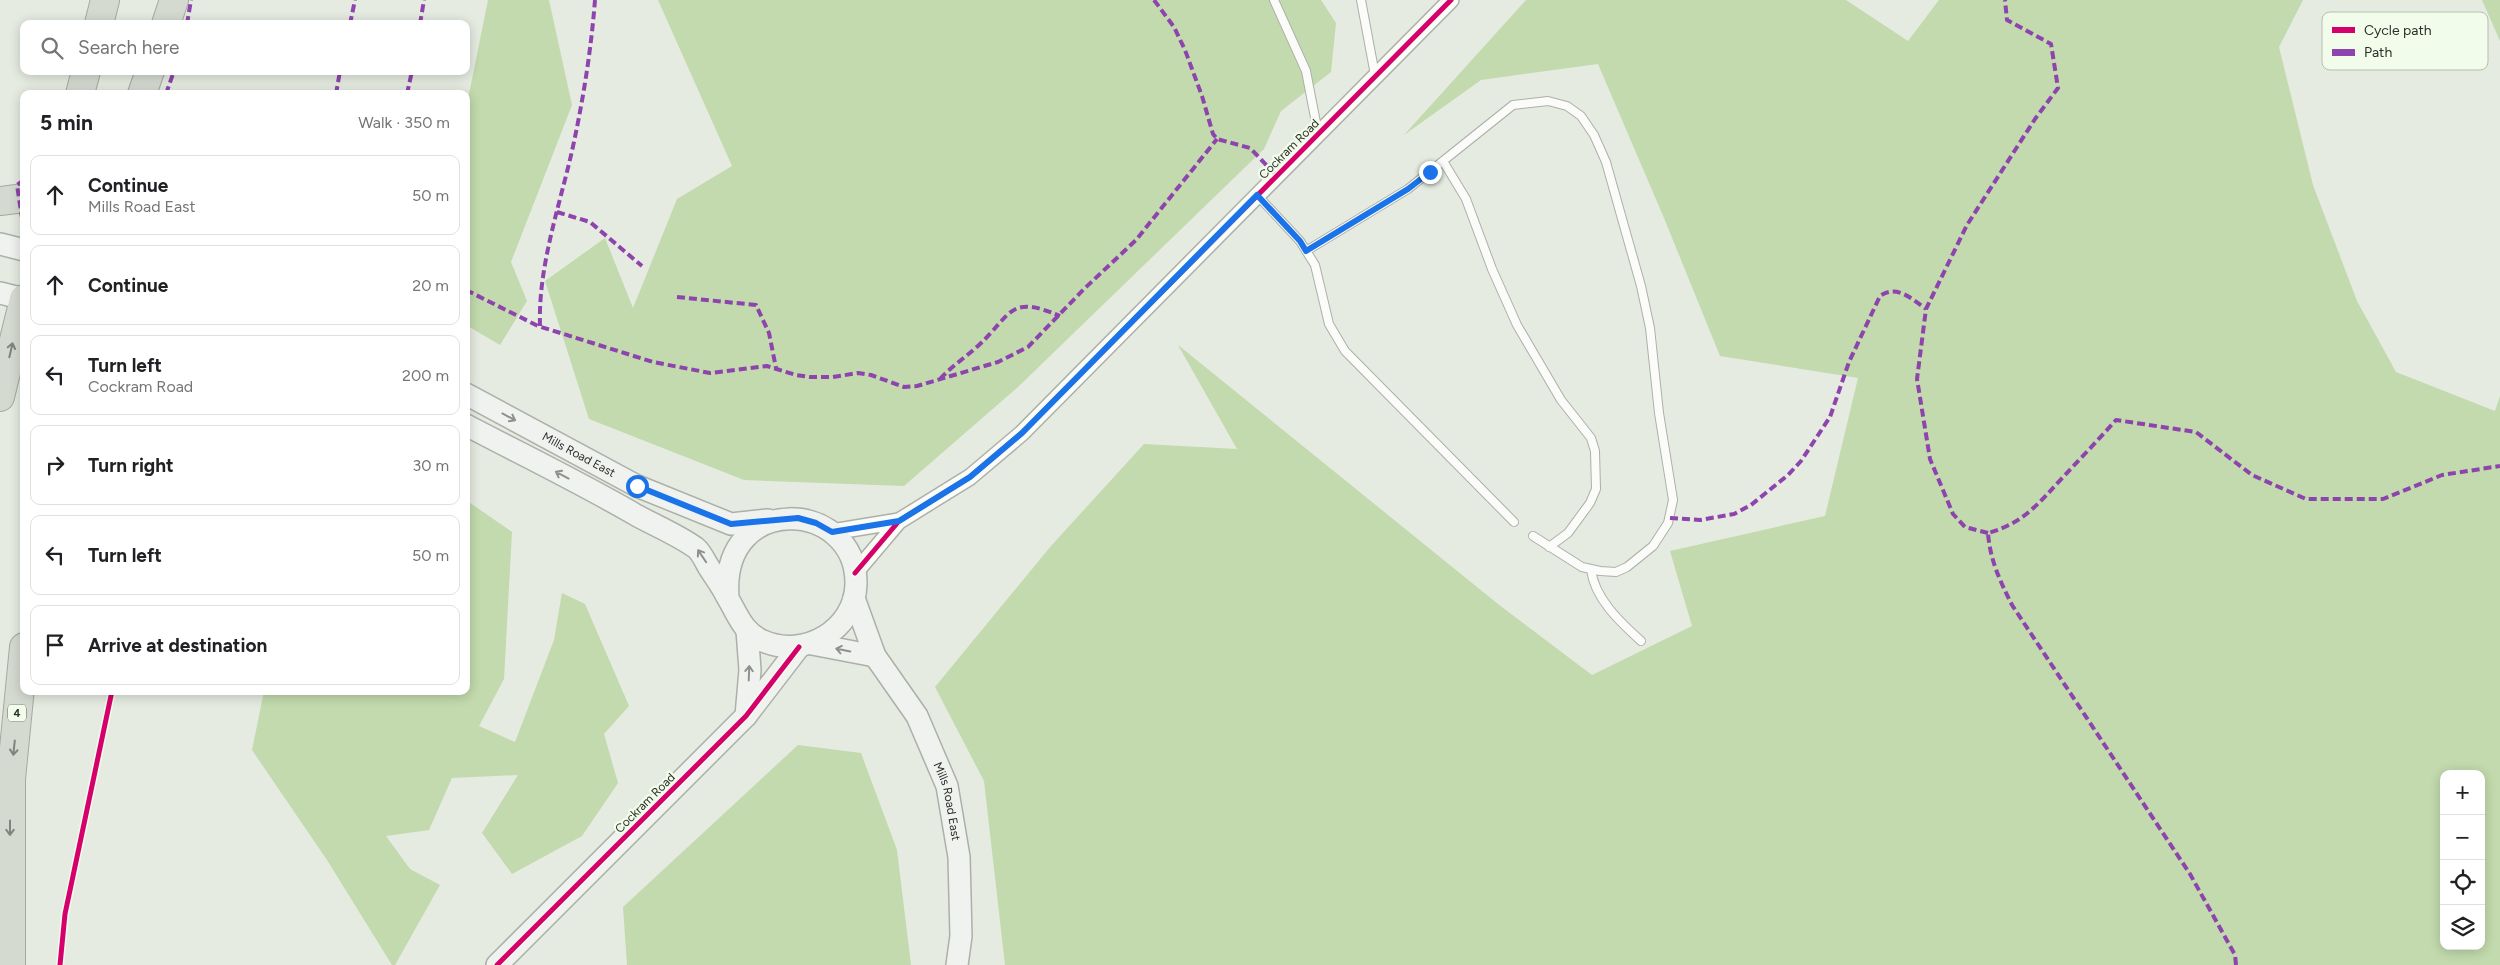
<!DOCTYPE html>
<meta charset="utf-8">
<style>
body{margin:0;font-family:Figtree,sans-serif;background:#f6f6f6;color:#202124}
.controls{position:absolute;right:15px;bottom:15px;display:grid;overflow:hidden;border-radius:10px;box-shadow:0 2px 12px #0003}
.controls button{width:45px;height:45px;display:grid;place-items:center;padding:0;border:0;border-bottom:1px solid #e0e0e0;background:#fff;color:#202124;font:25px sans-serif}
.stop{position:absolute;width:15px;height:15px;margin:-11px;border:4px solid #1a73e8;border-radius:50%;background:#fff}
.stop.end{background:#1a73e8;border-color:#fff;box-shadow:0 1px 5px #0008}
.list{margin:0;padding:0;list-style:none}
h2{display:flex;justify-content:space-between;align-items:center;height:65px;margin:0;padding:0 20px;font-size:21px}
h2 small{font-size:16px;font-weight:400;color:#757577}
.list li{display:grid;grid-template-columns:32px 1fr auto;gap:15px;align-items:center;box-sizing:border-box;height:80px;margin:0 10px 10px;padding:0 10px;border:1px solid #e0e0e0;border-radius:10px}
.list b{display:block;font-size:19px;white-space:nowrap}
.list p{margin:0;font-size:16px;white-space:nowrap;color:#757577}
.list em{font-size:16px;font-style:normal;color:#757577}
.icon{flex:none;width:28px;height:28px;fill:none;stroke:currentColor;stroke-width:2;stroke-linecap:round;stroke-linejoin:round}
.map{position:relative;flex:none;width:2500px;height:965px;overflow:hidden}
.search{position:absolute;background:#fff;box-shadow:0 2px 12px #0003;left:20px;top:20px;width:450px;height:55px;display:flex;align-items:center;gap:12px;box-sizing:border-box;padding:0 18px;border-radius:10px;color:#757577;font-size:19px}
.panel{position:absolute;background:#fff;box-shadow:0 2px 12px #0003;left:20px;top:90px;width:450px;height:605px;border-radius:10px}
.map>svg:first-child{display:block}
.green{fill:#c2daad;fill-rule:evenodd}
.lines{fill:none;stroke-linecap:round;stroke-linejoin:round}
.lane-casing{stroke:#acb0a8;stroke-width:10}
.street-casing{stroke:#acb0a8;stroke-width:18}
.secondary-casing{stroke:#acb0a8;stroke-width:24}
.highway-casing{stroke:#a3aa9d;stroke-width:30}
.lane{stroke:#fbfcfa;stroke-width:8}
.street{stroke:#fbfcfa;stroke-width:15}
.secondary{stroke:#f0f2ef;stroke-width:21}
.highway{stroke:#d5dad1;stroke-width:28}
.quiet{stroke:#8e44ad;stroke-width:4;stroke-dasharray:8 4;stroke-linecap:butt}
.cycleway-casing{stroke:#f2fcea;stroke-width:8}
.cycleway{stroke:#d6006c;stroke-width:5}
.oneway{stroke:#80847d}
.oneway2{stroke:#8e908c}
.route{stroke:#1a73e8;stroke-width:6}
.labels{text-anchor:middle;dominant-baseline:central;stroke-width:4.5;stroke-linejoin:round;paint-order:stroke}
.shield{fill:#f2fcea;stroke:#676c63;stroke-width:1}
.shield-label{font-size:11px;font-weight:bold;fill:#2c2f29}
.street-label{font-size:12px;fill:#2c2f29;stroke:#f2fcea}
.key{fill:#f2fcea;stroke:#b7beb0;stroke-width:1}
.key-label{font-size:14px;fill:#2c2f29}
</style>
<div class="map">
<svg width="2500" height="965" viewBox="0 0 2500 965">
<rect width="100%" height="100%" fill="#e5ebe1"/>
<path class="green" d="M488 0H549L572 105 511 262 527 301 500 345 466 325V109Z
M658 0H1321L1336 23 1331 72 1281 111 1264 149 1018 387 904 486 744 480 589 419 545 281 605 238 633 308 677 199 732 166Z
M1526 0H1846L1908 41 1939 0H2303L2279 47 2313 185 2357 301 2396 372 2495 411 2500 396V965H1005L984 781 935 687 1051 546 1144 444 1237 449 1178 345 1498 604 1592 675 1692 626 1670 551 1825 516 1858 378 1720 356 1664 218 1598 64 1481 80 1404 135ZM2444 774H2481V946H2444Z
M2482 0H2500V41Z
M466 500 512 532 504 679 479 726 515 742 554 640 562 593 585 604 629 706 604 734 618 783 582 836 512 874 482 833 518 775 452 778 429 830 386 836 410 869 440 885 395 965H392L327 860 252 750 264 691H466Z
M798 745 861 753 897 850 911 965H627L623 907Z"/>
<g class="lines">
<defs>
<path id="lane" d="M1274 0 1306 71 1318 133
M1361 0 1375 75
M1443 161 1466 199 1492 269 1517 325 1561 400 1591 438 1595 451 1596 489 1590 503 1568 533 1549 547
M1257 195 1300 241 1315 265 1329 324 1345 351 1514 522
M1306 251 1408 189 1513 105 1548 101 1567 106 1581 116 1594 135 1606 162 1641 286 1650 328 1659 413 1673 500 1668 523 1653 546 1627 567 1616 572 1600 571 1582 567 1533 536
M1591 569C1594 598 1620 622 1641 641"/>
<path id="street" d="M832 532 899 521
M855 573 899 521 970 477 1022 433 1451 0"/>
<g id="secondary">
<path d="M0 244 24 250"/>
<path d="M0 293 24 299"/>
<path id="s1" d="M466 394 637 486 731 524 768 520"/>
<path d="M466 425C523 455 581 483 636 515 656 526 678 535 696 548 701 552 705 561 708 566 714 576 721 585 726 595 737 613 742 632 763 641 804 659 855 630 856 584 857 499 720 491 728 597"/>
<path id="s2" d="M854 598 875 656 917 716 947 786 959 857 961 936 957 965"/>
<path d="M812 644 875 656"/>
<path d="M746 716 750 670 747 630"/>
<path d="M497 965 746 716 799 647"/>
</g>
<path id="highway" d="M99 24 105 0
M166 24 174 0
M80 94 86 71
M142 94 150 71
M0 201 24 198
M0 397 24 299
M11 965V779L24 647"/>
</defs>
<use href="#lane" class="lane-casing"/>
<use href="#street" class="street-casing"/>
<use href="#secondary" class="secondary-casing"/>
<use href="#highway" class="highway-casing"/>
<use href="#lane" class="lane"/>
<use href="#street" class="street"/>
<use href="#secondary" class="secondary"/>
<use href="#highway" class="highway"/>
<path class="quiet" d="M1154 0 1174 27 1185 50 1202 96 1213 134 1217 139 1250 148 1276 175
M187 24 191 0
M350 24 355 0
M420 24 424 0
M166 94 174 71
M336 94 340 71
M407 94 412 71
M24 180 17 185 22 218 24 219
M557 212 590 222 642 266
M466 290 538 326 653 362 710 373 767 366 796 375 810 377H833L858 373 871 375 904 387 917 386 998 362 1028 347 1084 289 1136 240 1217 139
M677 297 756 305 769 333 776 368
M540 326C538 267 559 208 572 151 583 101 591 51 595 0
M940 379C952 366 966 357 979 345 1012 314 1009 294 1060 316
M1670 518 1700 520 1734 514 1751 505 1788 475 1801 461 1830 417 1849 362 1880 296C1897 284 1912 299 1926 309
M1988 533 1965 527 1953 514 1930 459 1917 379 1926 309 1967 225 2035 119 2058 88 2051 44 2007 20 2005 0
M2236 965 2235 955 2190 874 2012 605C2000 581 1990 560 1988 533 2024 523 2039 503 2064 476 2081 458 2099 439 2116 420L2196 432 2252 475 2306 499H2383L2442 475 2500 466"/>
<defs>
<path id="cycleway" d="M855 573 899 521 970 477 1022 433 1451 0
M60 965 65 914 112 691
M497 965 746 716 799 647"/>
</defs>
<use href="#cycleway" class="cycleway-casing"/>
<use href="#cycleway" class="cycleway"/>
</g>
<defs><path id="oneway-shaft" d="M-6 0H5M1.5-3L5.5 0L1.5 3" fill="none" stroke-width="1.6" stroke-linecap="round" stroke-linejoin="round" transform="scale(1.25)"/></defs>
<g class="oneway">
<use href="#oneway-shaft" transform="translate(11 350) rotate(-77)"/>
<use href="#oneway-shaft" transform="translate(14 748) rotate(96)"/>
<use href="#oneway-shaft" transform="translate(10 828) rotate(90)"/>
</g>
<g class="oneway2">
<use href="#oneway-shaft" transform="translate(509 417) rotate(28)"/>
<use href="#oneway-shaft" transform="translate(562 475) rotate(-152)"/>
<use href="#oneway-shaft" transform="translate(702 556) rotate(-124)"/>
<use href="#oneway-shaft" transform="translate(843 650) rotate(-169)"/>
<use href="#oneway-shaft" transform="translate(749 673) rotate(-88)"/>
</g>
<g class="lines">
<path class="route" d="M637 486 731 524 798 518 816 523 832 532 899 521 970 477 1022 433 1257 195 1300 241 1306 251 1408 189 1430 172"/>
</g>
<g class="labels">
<rect class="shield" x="8" y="704.5" width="18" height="17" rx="4"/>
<g class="shield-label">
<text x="17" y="713">4</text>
</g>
<g class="street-label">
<text transform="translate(1289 149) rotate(-45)">Cockram Road</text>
<text stroke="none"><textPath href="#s1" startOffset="128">Mills Road East</textPath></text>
<text stroke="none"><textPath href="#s2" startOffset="226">Mills Road East</textPath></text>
<text transform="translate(645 803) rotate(-45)">Cockram Road</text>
</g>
</g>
<rect x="2322" y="12" width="166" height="58" rx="8" class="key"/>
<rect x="2332" y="27" width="23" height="6" fill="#d6006c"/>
<rect x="2332" y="49" width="23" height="7" fill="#8e44ad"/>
<g class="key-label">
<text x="2364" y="35">Cycle path</text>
<text x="2364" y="57">Path</text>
</g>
</svg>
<div class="controls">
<button>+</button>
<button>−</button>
<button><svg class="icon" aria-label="locate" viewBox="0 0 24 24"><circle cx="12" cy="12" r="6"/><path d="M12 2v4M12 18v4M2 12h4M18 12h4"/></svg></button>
<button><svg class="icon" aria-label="layers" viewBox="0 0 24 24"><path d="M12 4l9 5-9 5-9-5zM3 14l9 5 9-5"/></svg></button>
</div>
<div class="stop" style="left:637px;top:486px"></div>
<div class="stop end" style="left:1430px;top:172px"></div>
<div class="search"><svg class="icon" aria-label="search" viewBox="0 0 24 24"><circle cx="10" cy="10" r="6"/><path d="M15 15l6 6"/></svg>Search here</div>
<section class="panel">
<h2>5 min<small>Walk · 350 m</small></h2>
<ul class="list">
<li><svg class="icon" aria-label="ahead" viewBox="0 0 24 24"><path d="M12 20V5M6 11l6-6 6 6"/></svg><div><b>Continue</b><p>Mills Road East</p></div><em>50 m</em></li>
<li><svg class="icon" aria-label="ahead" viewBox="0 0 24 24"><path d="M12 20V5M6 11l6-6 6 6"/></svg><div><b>Continue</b></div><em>20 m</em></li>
<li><svg class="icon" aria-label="left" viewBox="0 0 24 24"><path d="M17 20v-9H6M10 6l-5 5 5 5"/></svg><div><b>Turn left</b><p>Cockram Road</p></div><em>200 m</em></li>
<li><svg class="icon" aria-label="right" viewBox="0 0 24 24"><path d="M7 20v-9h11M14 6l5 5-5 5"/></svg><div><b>Turn right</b></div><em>30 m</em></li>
<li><svg class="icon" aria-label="left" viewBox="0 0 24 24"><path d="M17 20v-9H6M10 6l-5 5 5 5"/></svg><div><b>Turn left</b></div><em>50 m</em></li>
<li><svg class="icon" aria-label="arrive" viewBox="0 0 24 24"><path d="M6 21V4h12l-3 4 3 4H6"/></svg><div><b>Arrive at destination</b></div></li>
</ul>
</section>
</div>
